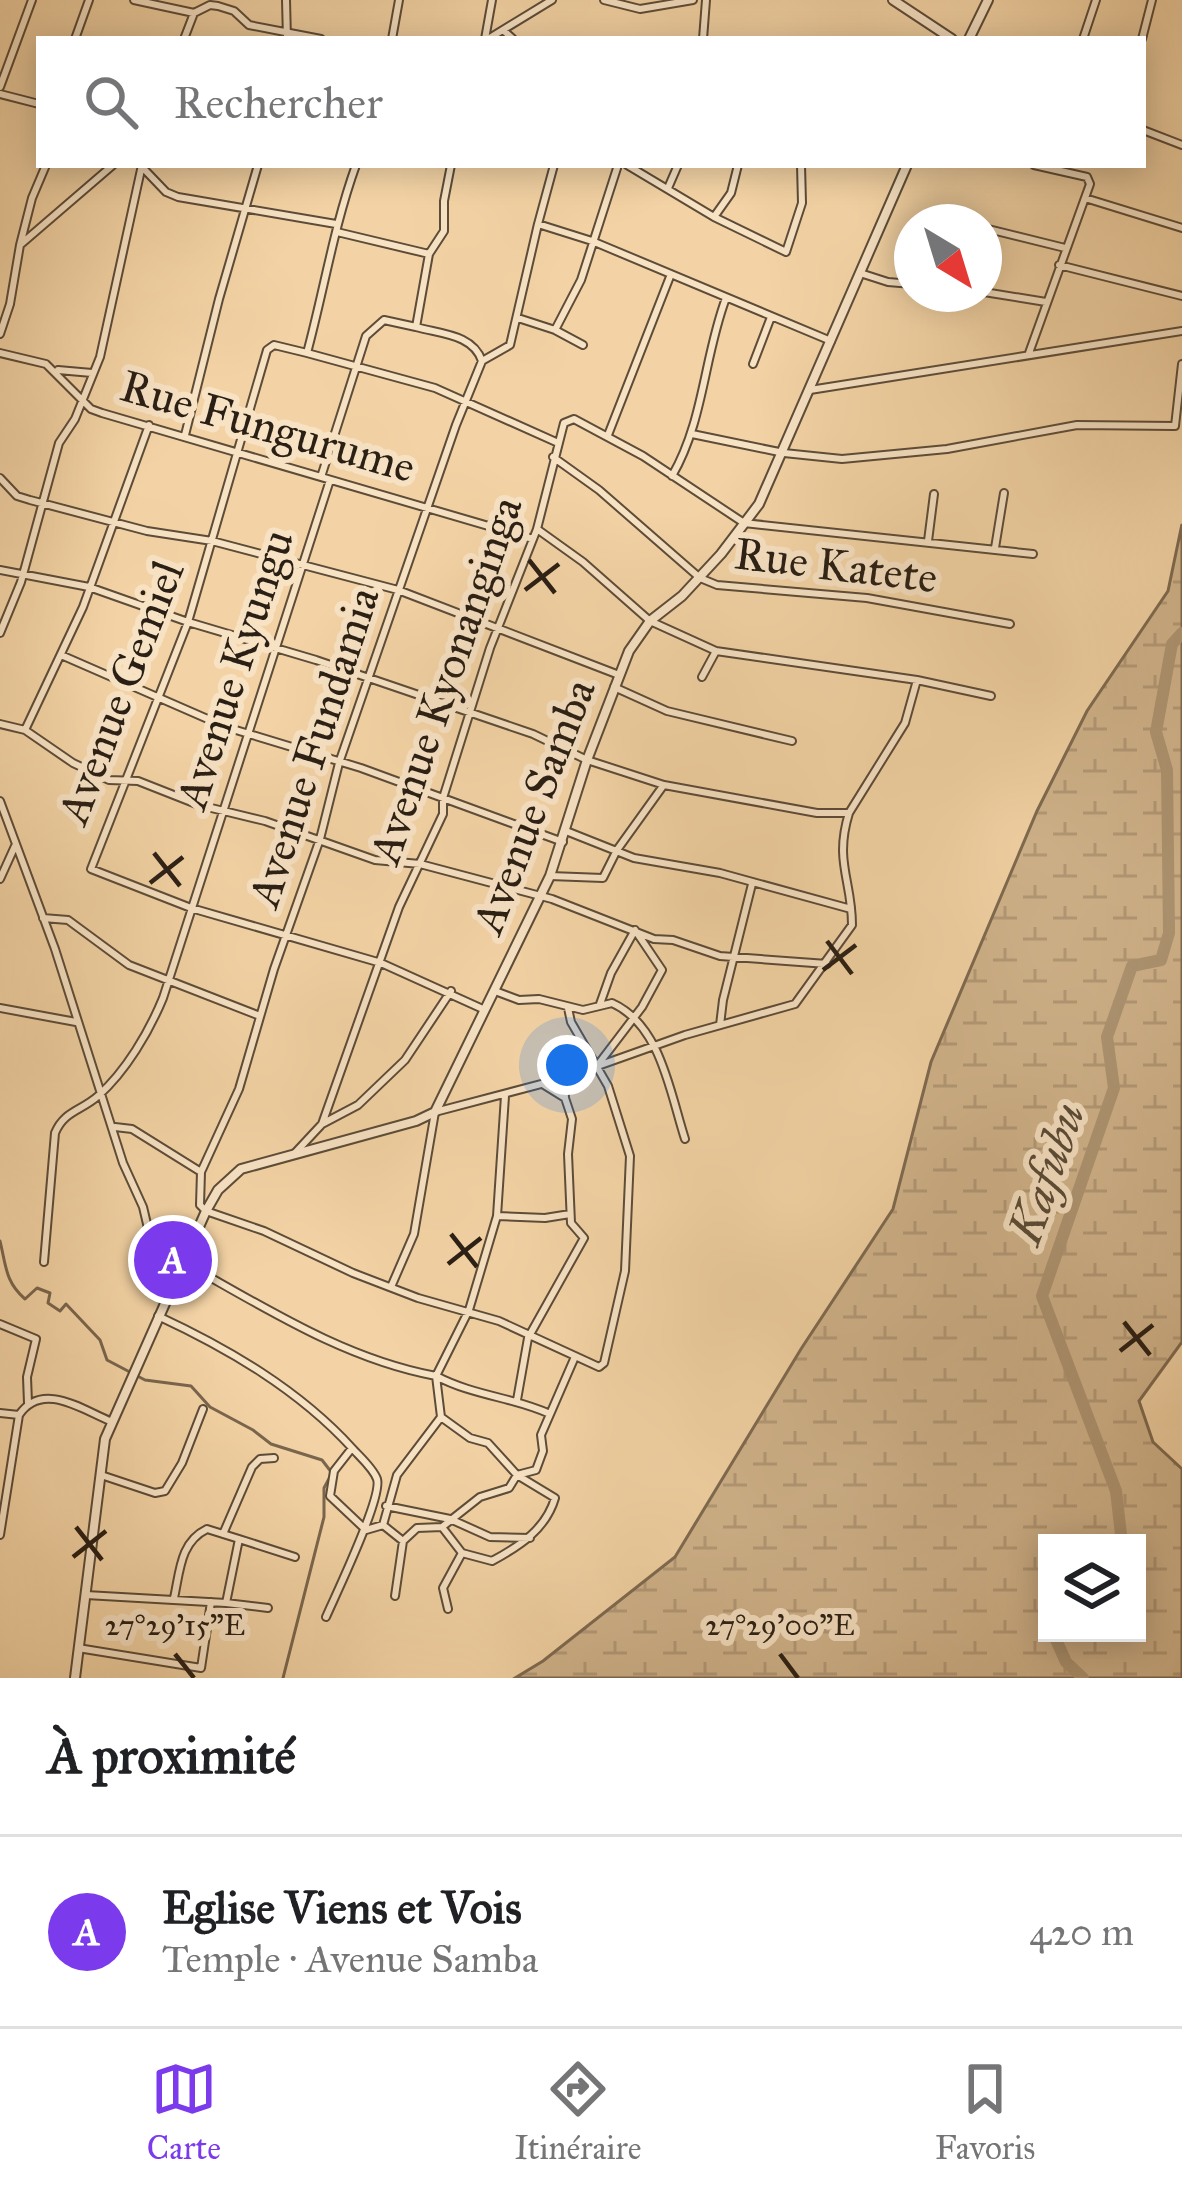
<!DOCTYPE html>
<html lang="fr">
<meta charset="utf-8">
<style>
body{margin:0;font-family:"IM FELL Great Primer",serif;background:#f2f2f2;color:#202124}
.controls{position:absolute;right:36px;bottom:36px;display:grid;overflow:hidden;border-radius:0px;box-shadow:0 6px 30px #0003}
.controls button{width:108px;height:108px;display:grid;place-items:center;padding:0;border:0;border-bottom:3px solid #e0e0e0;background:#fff;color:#202124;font:60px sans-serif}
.compass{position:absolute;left:894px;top:204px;width:108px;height:108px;border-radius:50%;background:#fff;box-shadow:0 6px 30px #0003;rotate:142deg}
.you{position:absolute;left:567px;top:1065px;width:42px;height:42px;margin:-30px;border:9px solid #fff;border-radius:50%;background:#1a73e8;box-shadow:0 0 0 18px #1a73e833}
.badge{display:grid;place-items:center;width:78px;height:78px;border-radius:50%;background:#7c3aed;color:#fff;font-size:39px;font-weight:700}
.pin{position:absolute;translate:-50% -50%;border:6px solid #fff;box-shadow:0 3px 12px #0006}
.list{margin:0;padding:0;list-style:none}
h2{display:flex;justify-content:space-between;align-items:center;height:156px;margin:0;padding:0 48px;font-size:51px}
h2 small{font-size:39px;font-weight:400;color:#757577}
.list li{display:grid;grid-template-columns:78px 1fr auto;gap:36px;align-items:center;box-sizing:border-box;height:192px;padding:0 48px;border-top:3px solid #e0e0e0}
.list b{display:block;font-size:45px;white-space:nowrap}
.list p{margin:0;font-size:39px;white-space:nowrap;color:#757577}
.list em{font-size:39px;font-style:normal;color:#757577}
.icon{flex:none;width:66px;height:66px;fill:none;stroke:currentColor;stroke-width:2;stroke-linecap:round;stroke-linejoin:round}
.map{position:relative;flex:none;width:1182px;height:1678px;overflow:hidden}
.search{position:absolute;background:#fff;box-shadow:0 6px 30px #0003;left:36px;right:36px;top:36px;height:132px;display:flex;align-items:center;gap:30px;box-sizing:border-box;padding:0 42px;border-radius:0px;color:#757577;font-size:45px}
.sheet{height:348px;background:#fff}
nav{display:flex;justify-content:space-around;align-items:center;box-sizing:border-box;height:168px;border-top:3px solid #e0e0e0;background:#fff;font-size:33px;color:#757577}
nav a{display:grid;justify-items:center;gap:6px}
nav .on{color:#7c3aed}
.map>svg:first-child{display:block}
.wetland{fill:url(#wetland-marsh);stroke:#7e6a50;stroke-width:3;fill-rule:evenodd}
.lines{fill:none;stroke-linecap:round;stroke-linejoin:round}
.stream{stroke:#7a664e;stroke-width:3}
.river{stroke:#af9674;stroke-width:12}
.minor-casing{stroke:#5c4c38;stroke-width:10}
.tertiary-casing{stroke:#5c4c38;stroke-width:12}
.minor{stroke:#f7e2c4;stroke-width:6}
.tertiary{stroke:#f7e2c4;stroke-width:8}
.ticks{fill:none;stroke:#2a1f14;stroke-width:4.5}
.labels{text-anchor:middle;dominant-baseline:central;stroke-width:12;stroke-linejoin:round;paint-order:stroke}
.street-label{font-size:45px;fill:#2a1f14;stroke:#f7e2c4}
.water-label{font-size:48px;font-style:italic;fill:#594936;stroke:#f7e2c4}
.ticks-label{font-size:30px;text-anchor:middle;fill:#2a1f14;stroke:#f7e2c4;stroke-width:12;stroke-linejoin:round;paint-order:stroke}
</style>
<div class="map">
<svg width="1182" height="1678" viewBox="0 0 1182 1678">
<defs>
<pattern id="wetland-marsh" width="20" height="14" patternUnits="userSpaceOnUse" patternTransform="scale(3)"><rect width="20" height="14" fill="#d1b48c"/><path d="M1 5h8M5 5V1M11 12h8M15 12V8" fill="none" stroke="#b49a78"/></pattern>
</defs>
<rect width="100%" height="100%" fill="#f3d3a5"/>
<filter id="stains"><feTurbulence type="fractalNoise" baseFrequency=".00167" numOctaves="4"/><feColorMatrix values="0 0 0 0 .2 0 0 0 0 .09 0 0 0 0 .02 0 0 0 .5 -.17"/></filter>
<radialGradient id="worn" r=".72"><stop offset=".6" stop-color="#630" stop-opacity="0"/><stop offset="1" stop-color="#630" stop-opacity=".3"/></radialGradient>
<path class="wetland" d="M1182 524V1342L1139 1401 1153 1442 1182 1469V1678H515L543 1661 675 1557 801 1349 893 1209 931 1062 1037 811 1087 711 1168 591ZM1047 1543H1137V1633H1047Z"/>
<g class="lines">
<path class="stream" d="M0 1241C6 1265 5 1282 25 1299L37 1288 50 1293 48 1303 60 1311 66 1304 100 1340 107 1360 145 1380 191 1386 210 1407 253 1430 271 1444 322 1460 332 1473 324 1488V1517L283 1678"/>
<path class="river" d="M1122 1543 1116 1491 1042 1296 1114 1088 1107 1037 1132 966 1161 960 1169 933 1167 770 1156 732 1172 644 1182 633
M1053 1633 1066 1662 1083 1678"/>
<defs>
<path id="minor" d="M134 0 194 13 210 5 218 6 234 11 249 25 321 39
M286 0 287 39
M604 0 640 9 693 0
M503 30 513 39
M75 39 89 0
M184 39 194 13
M392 39 399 0
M485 39 492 0
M488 39 552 0
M703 39 706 0
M1083 39 1096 0
M1142 39 1152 0
M0 87 32 0
M0 94 39 104
M1143 130 1182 145
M356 165C334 226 324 290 307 353L274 345 267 350 188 622 91 869 191 908 381 963 485 1010
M451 165 444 201V231L429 254 416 327C440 334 473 334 482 361
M554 165 538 224 592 241 831 341
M627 165 714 217 786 252 802 203 801 165
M143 168 166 192 178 197 336 224
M668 188 678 165
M1085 198 1182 228
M714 217 731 193 738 165
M965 222H966
M538 224 510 345 482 361 456 425 339 763 320 839 274 969 239 1089 201 1172 200 1205 206 1211 264 1231 353 1273 418 1298 499 1321 599 1367 604 1363 625 1271 630 1156 608 1086 571 1022 568 1008
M984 228 1065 248
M337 232 429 254
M20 245 32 198 46 165
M1059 265 1182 296
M860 273 888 282 912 284
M984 292 1046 302
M518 318 555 330 581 280 618 165
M555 330 583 345
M0 334 10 304 20 245 113 165
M0 353 46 364 91 409 102 413 533 539
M307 353 435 388 556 442
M1029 353 1090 184 1087 177 1034 165
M753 364 771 317
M58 370 92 373
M810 390 1182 331
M692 434 784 453 842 459 947 449 1077 425 1175 426 1182 364
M185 435 219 299 258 165
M608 435 671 274
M553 457 599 490 700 578 717 585 867 598 1010 624
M672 476C704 421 704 356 726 298
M321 477 366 336 384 320 416 327
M0 478 17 496 30 500 147 531 212 541 398 590 619 675
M537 529 583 562 650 621 716 651
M928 541 934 494
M995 548 1004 493
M0 570 89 587 188 622 316 660 533 734 587 760 664 785 817 813H849
M0 633 21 582 59 443 75 419 100 357 142 165
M61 655 226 727 361 768 563 842
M702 677 716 651 917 680
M614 687 667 711 792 741
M0 724 25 730 73 763 109 780 138 781 199 805 265 821 375 860 420 864 552 899 654 939 673 940 720 956 827 964
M25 730 83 607 149 425
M0 801 55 949 123 1163 143 1207 165 1300
M566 831 634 858 720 873 851 909
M550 876 603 878 617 850 663 786
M0 879 15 846
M43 918 68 920 129 965 260 1016
M495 991 519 1000 539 999 583 1010 612 1003C661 1025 670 1093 685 1139
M0 1008 76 1022
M720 1025 723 1000 752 884
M597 1066 642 1007 662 970 635 930 611 973 600 1004
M564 1078 685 1035 795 1004 852 925C852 880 834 862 849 813L905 723 917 680 991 696
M544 1085 565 1098
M505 1096 497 1216 469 1310 436 1376C474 1396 513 1397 550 1414
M322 1124 399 907 443 814V798L490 648 537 529 564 423 574 419 643 456 744 523 1033 554
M115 1127 132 1129 201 1172
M295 1153 322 1124 358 1105 405 1060 451 991
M497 1216 545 1218 570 1214
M44 1262 55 1133C64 1111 81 1111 98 1096 126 1071 149 1032 163 998L330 480
M183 1262C264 1307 344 1359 436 1376L441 1417 397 1475 383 1525
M391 1287 414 1234 435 1112 564 1078 565 1098 572 1119 568 1154 571 1223 584 1238 528 1338 517 1400
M158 1316C229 1349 299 1390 352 1448L334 1471 330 1496 366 1530 383 1525 403 1541 395 1596
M0 1324 36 1339 27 1377 28 1403
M0 1413 19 1415C42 1381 81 1409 110 1421
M441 1417 470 1438 488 1443 517 1475 536 1470 543 1451 541 1435 574 1359
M101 1475 155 1493 165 1491 182 1463 203 1409
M386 1506 450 1519 490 1537 530 1538
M442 1527 480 1497 509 1488 517 1475 555 1498C546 1529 520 1546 492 1561L462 1553
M223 1534 252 1467 260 1459 274 1458
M0 1535 19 1415
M403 1541 417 1528 442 1527 462 1553 443 1588 448 1609
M86 1595 226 1603 239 1539 295 1557
M174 1598C180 1571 180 1542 207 1529L239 1539
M226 1603 268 1608
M326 1617C336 1594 383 1497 377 1479 373 1468 360 1457 352 1448
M78 1648 201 1668 211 1602"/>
<path id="tertiary" d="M893 0 952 39
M969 39 988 0
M75 1678 105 1439 206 1211 218 1190 241 1169 416 1121 435 1112 550 876 587 760 629 651 650 621 682 596 721 554 759 504 907 165"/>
</defs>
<use href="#minor" class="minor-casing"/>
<use href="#tertiary" class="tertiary-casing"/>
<use href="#minor" class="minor"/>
<use href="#tertiary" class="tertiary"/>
</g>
<path class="ticks" d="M529 560 555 593M525 590 559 564M154 853 180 886M150 883 183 857M827 941 852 974M823 970 856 945M451 1234 477 1267M448 1264 481 1238M1124 1322 1150 1355M1120 1351 1153 1325M76 1527 102 1560M73 1557 106 1531M175 1654 194 1678M780 1654 798 1678"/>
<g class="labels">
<g class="street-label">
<text transform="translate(268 426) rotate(16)">Rue Fungurume</text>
<text transform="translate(836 565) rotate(7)">Rue Katete</text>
<text transform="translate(234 669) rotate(-72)">Avenue Kyungu</text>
<text transform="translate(445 680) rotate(-71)">Avenue Kyonanginga</text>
<text transform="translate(120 692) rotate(-69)">Avenue Gemiel</text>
<text transform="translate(313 747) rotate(-72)">Avenue Fundamia</text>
<text transform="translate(533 806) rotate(-69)">Avenue Samba</text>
</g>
<g class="water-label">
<text transform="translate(1046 1173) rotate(-71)">Kafubu</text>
</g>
</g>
<g class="ticks-label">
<text x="175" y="1635">27°29'15"E</text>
<text x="780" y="1635">27°29'00"E</text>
</g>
<rect width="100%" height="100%" filter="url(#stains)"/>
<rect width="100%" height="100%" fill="url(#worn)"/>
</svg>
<div class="controls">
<button><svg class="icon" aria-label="layers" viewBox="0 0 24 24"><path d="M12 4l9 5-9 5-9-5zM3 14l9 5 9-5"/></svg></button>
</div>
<svg class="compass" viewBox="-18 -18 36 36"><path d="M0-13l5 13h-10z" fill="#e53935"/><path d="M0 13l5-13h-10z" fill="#757577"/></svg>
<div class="you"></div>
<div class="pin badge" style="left:173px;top:1260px">A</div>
<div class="search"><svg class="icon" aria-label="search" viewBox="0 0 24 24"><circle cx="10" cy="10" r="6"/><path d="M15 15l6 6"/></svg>Rechercher</div>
</div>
<section class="sheet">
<h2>À proximité<small></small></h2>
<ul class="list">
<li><span class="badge">A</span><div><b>Eglise Viens et Vois</b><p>Temple · Avenue Samba</p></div><em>420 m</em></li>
</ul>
</section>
<nav>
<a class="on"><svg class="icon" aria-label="map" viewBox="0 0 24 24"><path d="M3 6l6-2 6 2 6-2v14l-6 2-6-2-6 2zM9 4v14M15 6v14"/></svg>Carte</a>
<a><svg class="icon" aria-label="directions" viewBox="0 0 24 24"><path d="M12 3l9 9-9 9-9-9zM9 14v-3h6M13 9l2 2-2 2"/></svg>Itinéraire</a>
<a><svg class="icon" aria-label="saved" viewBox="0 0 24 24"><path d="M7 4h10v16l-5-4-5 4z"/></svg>Favoris</a>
</nav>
